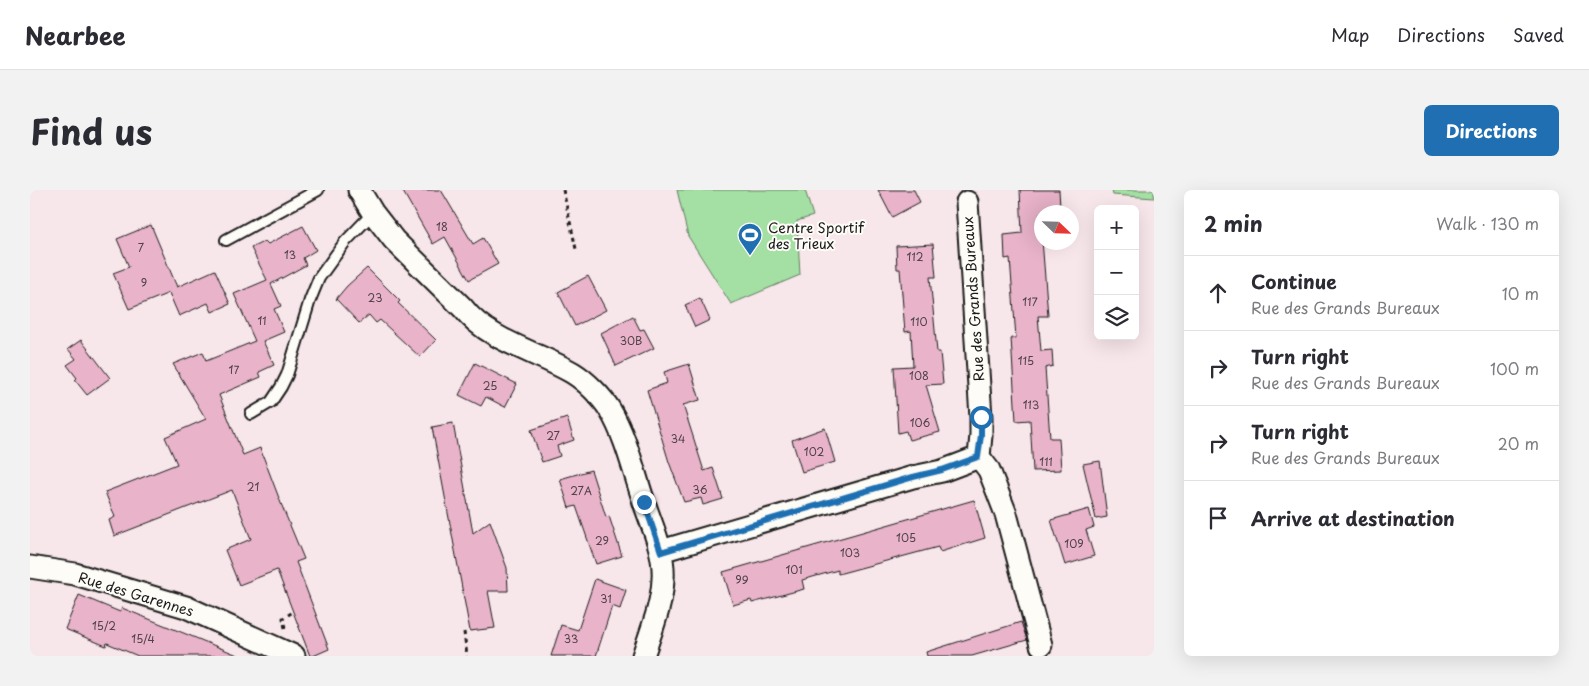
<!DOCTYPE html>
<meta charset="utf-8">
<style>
body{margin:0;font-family:"Playpen Sans",sans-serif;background:#f2f2f3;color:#2b2b33}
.controls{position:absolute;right:15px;top:15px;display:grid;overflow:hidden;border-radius:8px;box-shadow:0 5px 20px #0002}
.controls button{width:45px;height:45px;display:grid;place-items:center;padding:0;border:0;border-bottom:1px solid #e1e1e2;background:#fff;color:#2b2b33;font:25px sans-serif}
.compass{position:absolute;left:1004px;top:15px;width:45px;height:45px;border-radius:50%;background:#fff;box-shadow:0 5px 20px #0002;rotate:113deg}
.stop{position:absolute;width:15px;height:15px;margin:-11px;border:4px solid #1f6fb2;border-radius:50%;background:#fff}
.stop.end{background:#1f6fb2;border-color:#fff;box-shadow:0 1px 5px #0008}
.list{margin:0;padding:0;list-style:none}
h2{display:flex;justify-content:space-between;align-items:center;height:65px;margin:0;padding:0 20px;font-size:21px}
h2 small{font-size:16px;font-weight:400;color:#7c7c81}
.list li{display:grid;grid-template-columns:32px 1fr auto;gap:15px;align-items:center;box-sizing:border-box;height:75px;padding:0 20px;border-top:1px solid #e1e1e2}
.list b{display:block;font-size:19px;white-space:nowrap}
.list p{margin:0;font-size:16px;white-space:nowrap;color:#7c7c81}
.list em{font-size:16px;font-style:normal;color:#7c7c81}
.icon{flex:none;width:28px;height:28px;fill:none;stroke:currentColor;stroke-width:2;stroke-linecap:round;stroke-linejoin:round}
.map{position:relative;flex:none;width:1124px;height:466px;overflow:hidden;border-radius:8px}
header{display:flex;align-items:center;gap:30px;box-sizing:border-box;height:70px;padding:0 25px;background:#fff;border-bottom:1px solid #e1e1e2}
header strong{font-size:24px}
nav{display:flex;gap:28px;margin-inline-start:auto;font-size:18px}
.intro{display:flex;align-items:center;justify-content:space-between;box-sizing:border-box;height:120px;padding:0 30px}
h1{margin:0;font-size:35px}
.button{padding:12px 22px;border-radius:8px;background:#1f6fb2;color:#fff;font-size:18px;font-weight:700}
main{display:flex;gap:30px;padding:0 30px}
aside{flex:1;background:#fff;border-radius:8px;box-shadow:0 5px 20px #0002}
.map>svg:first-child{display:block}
.green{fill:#a4dfa4;stroke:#607e60}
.building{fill:#e9b3ca;stroke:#1c1c1c}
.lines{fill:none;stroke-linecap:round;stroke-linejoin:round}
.service-casing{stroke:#1c1c1c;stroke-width:14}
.minor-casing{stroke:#1c1c1c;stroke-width:25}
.path{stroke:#1c1c1c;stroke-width:3;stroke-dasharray:4 4;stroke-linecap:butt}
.service{stroke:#fdfcf7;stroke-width:10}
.minor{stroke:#fdfcf7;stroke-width:21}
.route{stroke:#1f6fb2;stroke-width:6}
.labels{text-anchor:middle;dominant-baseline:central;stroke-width:4;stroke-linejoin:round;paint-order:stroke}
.number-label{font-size:11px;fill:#4f4248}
.poi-label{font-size:14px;fill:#1c1c1c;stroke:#fdfcf7;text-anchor:start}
.street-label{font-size:14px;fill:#1c1c1c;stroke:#fdfcf7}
</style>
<header>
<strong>Nearbee</strong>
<nav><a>Map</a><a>Directions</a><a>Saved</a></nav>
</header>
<div class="intro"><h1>Find us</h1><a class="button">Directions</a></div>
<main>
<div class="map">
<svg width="1124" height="466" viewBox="0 0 1124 466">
<rect width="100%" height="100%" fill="#f7e6ea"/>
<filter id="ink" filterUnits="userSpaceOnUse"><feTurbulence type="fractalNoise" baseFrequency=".02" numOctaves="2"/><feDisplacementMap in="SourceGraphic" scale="10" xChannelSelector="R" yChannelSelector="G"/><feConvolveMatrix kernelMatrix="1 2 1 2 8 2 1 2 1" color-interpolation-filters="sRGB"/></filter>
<g filter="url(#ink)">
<path class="green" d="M647 0H775L783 26 767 31 770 85 701 114 658 46Z
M1082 0H1124V8L1083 5Z"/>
<path class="building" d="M372 0H411L443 54 453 48 468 74 439 90 415 47 403 54Z
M848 0H884L890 12 862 27Z
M990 0H1029L1030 17 1020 18 1021 22H1012L1010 24 1018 126H1008L1011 161 1022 160 1023 176 1015 178 1020 248H1029L1031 280 1003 281 1000 230 986 231 981 148H986L980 68 975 69 974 45 992 43Z
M121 35 147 97 185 80 200 114 182 122 178 113 149 126 139 103 99 119 83 83 99 77 87 49Z
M273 36 286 60 273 68 276 75 241 94 251 116 244 119 254 142 233 151 244 175 229 182 231 187 189 205 213 265 230 258 252 316 274 369 266 372 299 459 283 466H280L247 380 209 395 195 360 221 349 202 300 84 346 79 330 85 327 75 302 147 274 135 247 176 229 143 174 173 162 176 171 225 151 204 104 237 90 221 58 235 51 238 54Z
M903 54 906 87H900L907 162H910L913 194 896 195 910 242 879 250 876 241 868 243 864 177 883 176 881 141 875 142 870 79H867L866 56Z
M337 78 370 111 368 113 406 150 390 167 350 130 346 133 339 125 329 133 306 109 317 96Z
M558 86 576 120 545 136 528 102Z
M670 108 680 130 665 137 655 115Z
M603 126 610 140 614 139 624 158 586 176 571 143Z
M51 150 80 188 57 205 45 190 47 188 37 175 46 169 38 159Z
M445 173 487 194 475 217 456 207 451 216 429 205Z
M659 174 670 210 653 215 674 281 683 278 693 309 673 315 671 308 654 312 639 272 617 200 637 193 634 182Z
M537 228 544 250 527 256 530 266 512 272 501 240Z
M423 233 443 343 460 331 477 378 478 401H458L465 438 440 441 402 237Z
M795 238 805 272 772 282 762 250Z
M1070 271 1077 327 1066 329 1053 274Z
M561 280 576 327 579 326 592 366 566 374 546 316 539 318 530 289Z
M944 310 955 348 910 362 908 357 808 384V380L772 390 774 399 722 413 721 410 703 415 693 382Z
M1059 319 1064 337 1056 340 1064 366 1035 375 1021 330Z
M565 389 596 400 590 419 582 416 566 466H521L531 435 548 440Z
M49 405 90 422 92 418 210 466H108L77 453 76 456 35 439Z
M991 432 997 450 942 466H897L896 462Z"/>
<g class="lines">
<defs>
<path id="service" d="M196 50 288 0
M221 224 241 212 251 197 257 185 280 110 289 88 315 52 343 23"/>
<path id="minor" d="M329 0 343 23 364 50 433 118C458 151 508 162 543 183 556 191 572 207 580 220 596 247 603 279 613 309 621 335 635 361 633 389 632 415 621 441 613 466
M949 267 959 280 976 324 1011 455
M631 361 883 287 912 281 949 267 951 245V227L937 12
M0 377 45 384 156 417 264 466"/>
</defs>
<use href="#service" class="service-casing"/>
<use href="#minor" class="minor-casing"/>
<path class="path" d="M533 0 546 59
M255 438 253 428 263 422
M434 442 437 466"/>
<use href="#service" class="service"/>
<use href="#minor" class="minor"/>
</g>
</g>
<g class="lines" filter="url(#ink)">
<path class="route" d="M614 312 631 362 883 287 912 280 948 267 951 245V227"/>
</g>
<defs>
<symbol id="stadium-pin" viewBox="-11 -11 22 30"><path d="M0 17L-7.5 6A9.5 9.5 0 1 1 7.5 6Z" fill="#1f6fb2" stroke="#fdfcf7"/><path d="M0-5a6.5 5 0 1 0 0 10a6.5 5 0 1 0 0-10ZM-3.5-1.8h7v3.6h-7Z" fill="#fff"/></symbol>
</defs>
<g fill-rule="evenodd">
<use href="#stadium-pin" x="706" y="31" width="28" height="38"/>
</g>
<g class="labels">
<g class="number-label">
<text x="412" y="36">18</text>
<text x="111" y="57">7</text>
<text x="260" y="64">13</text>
<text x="885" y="66">112</text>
<text x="114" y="92">9</text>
<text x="345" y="107">23</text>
<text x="1000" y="111">117</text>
<text x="232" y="130">11</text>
<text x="889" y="131">110</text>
<text x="601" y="150">30B</text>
<text x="996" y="170">115</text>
<text x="204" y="179">17</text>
<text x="889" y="185">108</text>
<text x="460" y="195">25</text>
<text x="1001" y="214">113</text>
<text x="890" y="232">106</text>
<text x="523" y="245">27</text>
<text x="648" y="248">34</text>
<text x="784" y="261">102</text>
<text x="1016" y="271">111</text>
<text x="223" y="296">21</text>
<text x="670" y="299">36</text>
<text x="551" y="300">27A</text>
<text x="876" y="347">105</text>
<text x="572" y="350">29</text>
<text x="1044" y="353">109</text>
<text x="820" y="362">103</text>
<text x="764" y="379">101</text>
<text x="712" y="389">99</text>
<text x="576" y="408">31</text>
<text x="74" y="435">15/2</text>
<text x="113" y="448">15/4</text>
<text x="541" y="448">33</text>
</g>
<g class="poi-label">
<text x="738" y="37">Centre Sportif<tspan x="738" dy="16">des Trieux</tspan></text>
</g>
<g class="street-label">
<text transform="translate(943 109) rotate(-94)">Rue des Grands Bureaux</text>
<text transform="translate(106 404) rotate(17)">Rue des Garennes</text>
</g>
</g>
</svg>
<div class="controls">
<button>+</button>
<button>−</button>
<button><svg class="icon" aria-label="layers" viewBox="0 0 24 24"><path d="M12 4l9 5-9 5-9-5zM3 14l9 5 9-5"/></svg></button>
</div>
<svg class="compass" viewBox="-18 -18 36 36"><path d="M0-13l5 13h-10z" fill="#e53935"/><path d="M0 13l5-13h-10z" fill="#7c7c81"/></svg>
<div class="stop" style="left:951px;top:227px"></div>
<div class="stop end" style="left:614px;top:312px"></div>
</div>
<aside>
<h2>2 min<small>Walk · 130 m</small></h2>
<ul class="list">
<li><svg class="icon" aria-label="ahead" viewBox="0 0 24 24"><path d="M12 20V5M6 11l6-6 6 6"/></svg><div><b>Continue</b><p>Rue des Grands Bureaux</p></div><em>10 m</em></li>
<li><svg class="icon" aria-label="right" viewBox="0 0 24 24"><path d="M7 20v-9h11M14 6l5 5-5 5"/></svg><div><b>Turn right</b><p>Rue des Grands Bureaux</p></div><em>100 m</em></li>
<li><svg class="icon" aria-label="right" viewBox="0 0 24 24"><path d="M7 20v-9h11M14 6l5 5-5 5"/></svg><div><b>Turn right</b><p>Rue des Grands Bureaux</p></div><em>20 m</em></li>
<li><svg class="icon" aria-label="arrive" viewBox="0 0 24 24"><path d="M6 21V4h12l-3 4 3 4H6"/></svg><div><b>Arrive at destination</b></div></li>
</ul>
</aside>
</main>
